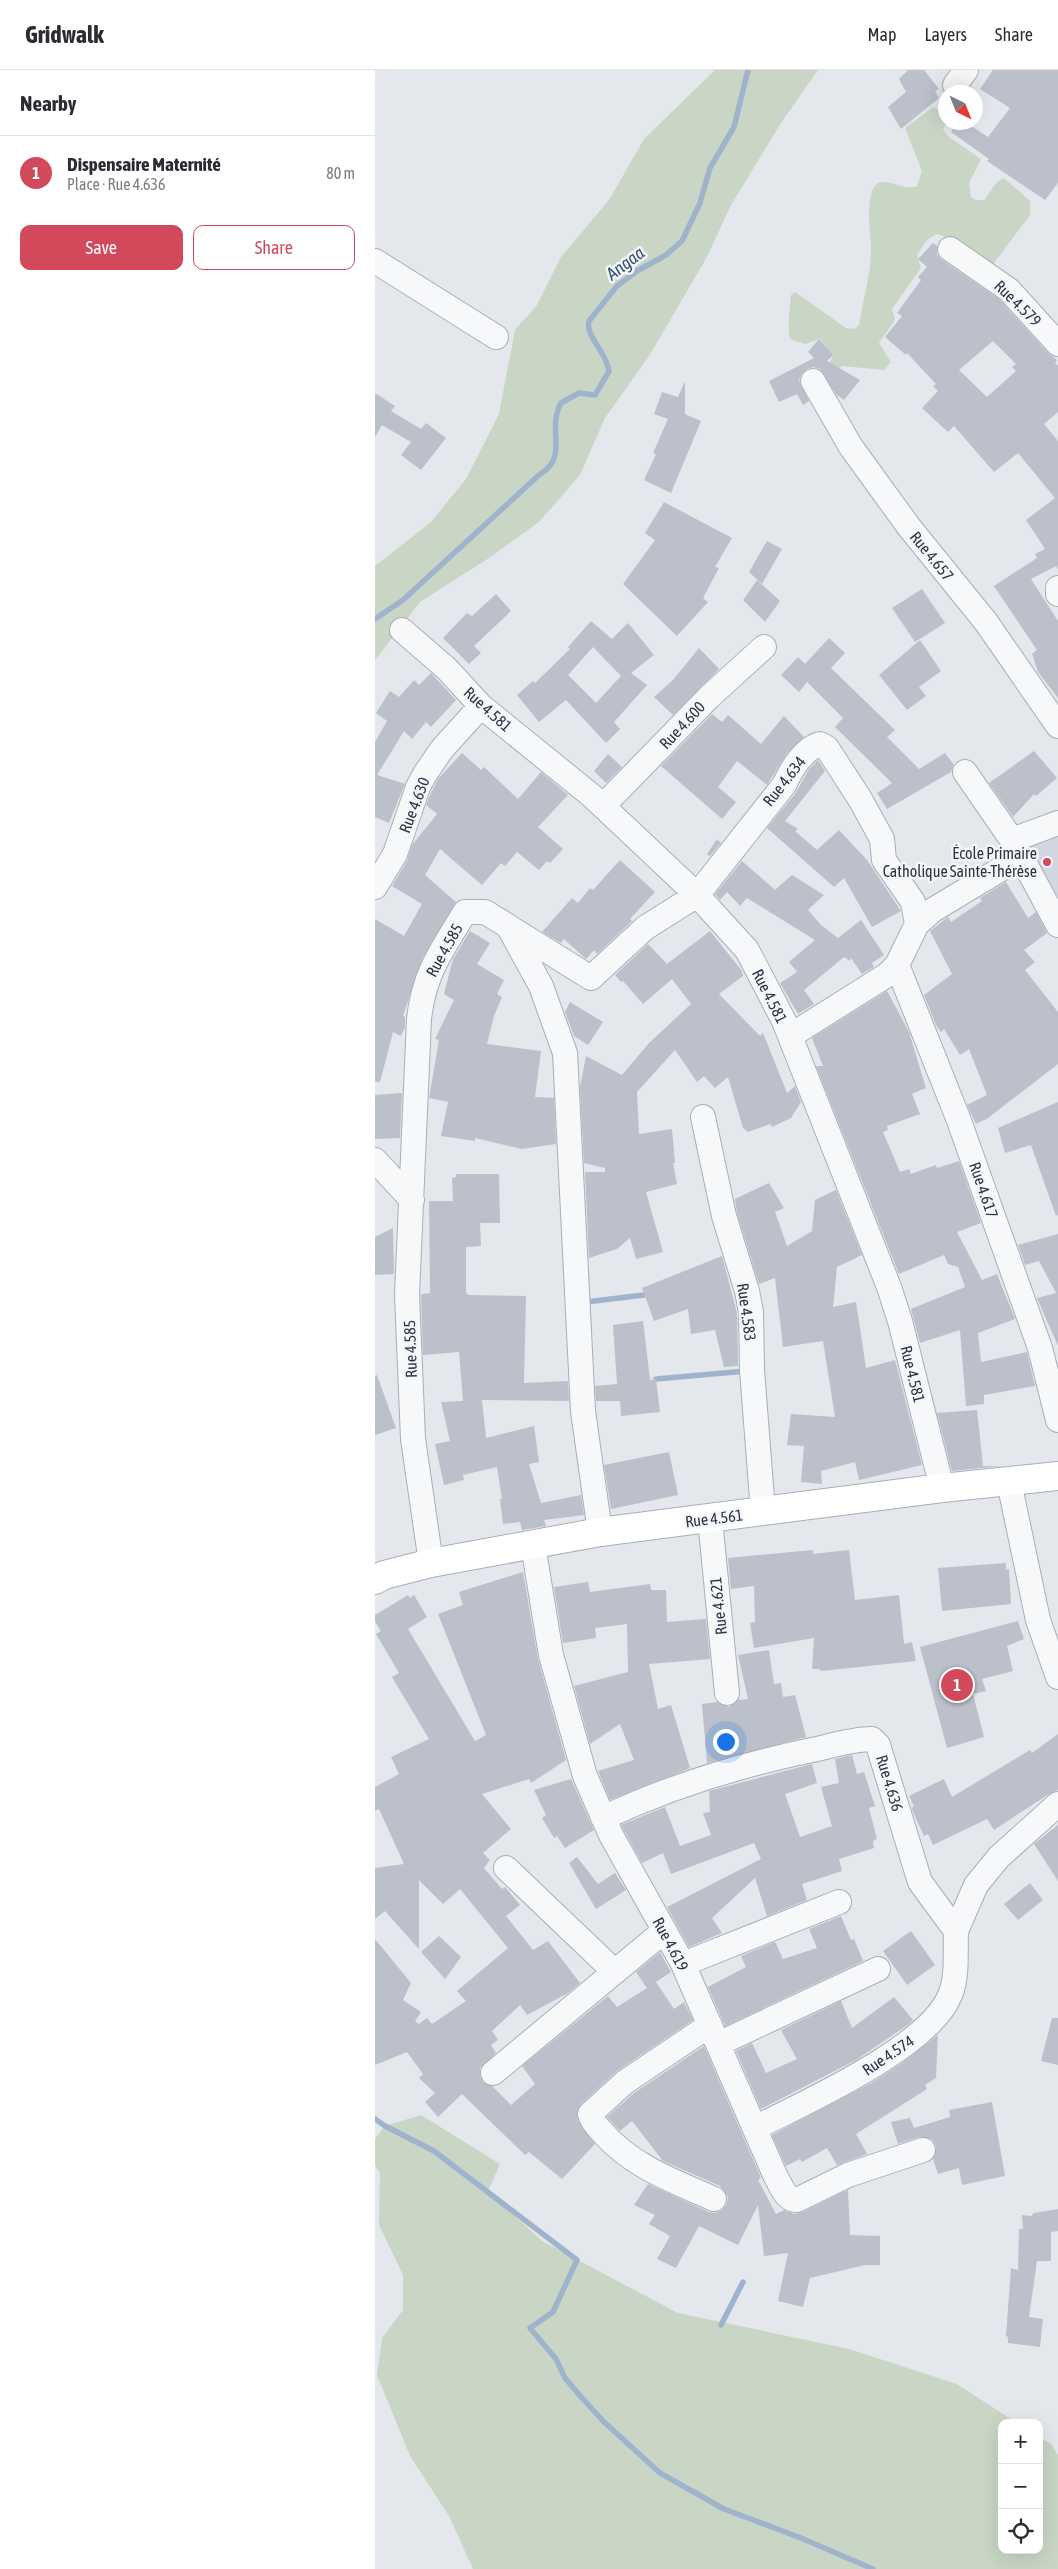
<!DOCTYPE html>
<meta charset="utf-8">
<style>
body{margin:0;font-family:"Asap Condensed",sans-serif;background:#f2f2f3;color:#2b2b33}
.controls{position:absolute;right:15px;bottom:15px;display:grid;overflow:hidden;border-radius:10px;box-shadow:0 5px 20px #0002}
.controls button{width:45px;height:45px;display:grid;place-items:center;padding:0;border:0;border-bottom:1px solid #e1e1e2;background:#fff;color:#2b2b33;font:25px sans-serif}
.compass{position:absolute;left:563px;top:15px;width:45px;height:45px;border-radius:50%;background:#fff;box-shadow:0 5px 20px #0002;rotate:137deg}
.you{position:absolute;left:350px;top:1671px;width:18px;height:18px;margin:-12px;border:4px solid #fff;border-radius:50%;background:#1a73e8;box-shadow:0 0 0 8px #1a73e833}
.badge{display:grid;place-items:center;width:32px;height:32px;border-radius:50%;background:#d1495b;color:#fff;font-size:16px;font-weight:700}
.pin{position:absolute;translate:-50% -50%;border:2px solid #fff;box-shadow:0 1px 5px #0006}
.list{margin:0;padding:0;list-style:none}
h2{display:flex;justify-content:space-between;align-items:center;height:65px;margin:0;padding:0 20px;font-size:21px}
h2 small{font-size:16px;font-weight:400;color:#7c7c81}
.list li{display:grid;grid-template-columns:32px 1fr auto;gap:15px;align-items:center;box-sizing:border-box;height:75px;padding:0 20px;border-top:1px solid #e1e1e2}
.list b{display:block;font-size:19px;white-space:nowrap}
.list p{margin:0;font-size:16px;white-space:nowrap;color:#7c7c81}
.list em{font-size:16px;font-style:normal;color:#7c7c81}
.actions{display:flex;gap:10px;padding:15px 20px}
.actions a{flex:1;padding:11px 0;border:1px solid #d1495b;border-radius:10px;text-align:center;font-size:18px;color:#d1495b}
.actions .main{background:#d1495b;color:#fff}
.icon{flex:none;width:28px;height:28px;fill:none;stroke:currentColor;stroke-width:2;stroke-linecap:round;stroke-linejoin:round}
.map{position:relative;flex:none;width:683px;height:2499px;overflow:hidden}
header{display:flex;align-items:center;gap:30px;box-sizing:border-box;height:70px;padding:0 25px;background:#fff;border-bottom:1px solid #e1e1e2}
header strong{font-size:24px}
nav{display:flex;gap:28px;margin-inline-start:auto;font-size:18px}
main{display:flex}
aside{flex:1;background:#fff}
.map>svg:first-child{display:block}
.built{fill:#d2d6de}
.green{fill:#c9d6c5}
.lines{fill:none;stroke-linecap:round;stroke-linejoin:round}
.stream{stroke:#9fb4cc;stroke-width:5.5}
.building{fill:#bbc0ca;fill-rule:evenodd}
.minor-casing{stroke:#a9aeb7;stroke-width:26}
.secondary-casing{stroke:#a9aeb7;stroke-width:30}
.minor{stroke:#f7f8fa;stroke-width:24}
.secondary{stroke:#fff;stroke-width:28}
.poi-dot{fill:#d1495b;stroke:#f4f6f9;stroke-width:2}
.labels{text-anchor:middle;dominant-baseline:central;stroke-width:5;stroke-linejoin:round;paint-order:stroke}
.street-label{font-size:16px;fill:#2b3445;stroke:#f4f6f9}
.poi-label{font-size:16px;fill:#2b3445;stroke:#f4f6f9;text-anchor:end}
.water-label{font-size:18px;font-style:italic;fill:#34527a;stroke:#f4f6f9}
</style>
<header>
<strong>Gridwalk</strong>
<nav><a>Map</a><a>Layers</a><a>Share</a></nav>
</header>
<main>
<aside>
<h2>Nearby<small></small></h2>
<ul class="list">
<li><span class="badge">1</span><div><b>Dispensaire Maternité</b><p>Place · Rue 4.636</p></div><em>80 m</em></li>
</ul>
<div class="actions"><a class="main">Save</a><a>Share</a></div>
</aside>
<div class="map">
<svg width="683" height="2499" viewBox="0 0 683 2499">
<rect width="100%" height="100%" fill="#e4e7ec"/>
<path class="built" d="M683 763V827L649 775Z"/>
<path class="green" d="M340 0H443L406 53 356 135 332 187 274 286 230 348 205 405 164 452 111 490 45 532 0 590V496L55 453 91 409 124 344 140 260 162 235 186 187 234 130 269 69Z
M558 37 570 43 571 53 568 59 574 67 606 89 594 113 596 127 601 130H609C616 123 619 111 629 108L655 131V145L616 197C593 195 583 167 561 164L552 170 542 185 546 198 517 239 520 250 504 273 516 292 509 300 468 296 452 304 449 302 458 286 445 269 430 274 415 269C412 251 415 242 416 225L420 222 471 258 479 259 484 255C488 230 497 200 496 175 495 162 490 122 502 114 513 107 529 122 542 116L547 101 530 58Z
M46 2045 125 2094 113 2121 167 2171 303 2243 474 2279 582 2314 642 2353H627V2480H664V2367L676 2374 683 2385V2499H98L74 2446 35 2386 2 2305 7 2268 28 2240V2205L4 2155 5 2103 0 2095V2069L10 2056Z"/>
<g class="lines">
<path class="stream" d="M0 549 28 530 164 405C195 387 171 360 186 333L204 323 220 325 234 301C231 281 210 266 214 251L242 216 262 201 291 185 307 171 325 133 335 98 359 57 373 0
M211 1232 269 1225
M281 1309 371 1301
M0 2049 10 2056 59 2081 202 2190 178 2242 155 2258 181 2289 190 2308 207 2328 229 2352 285 2403 349 2439 426 2468 498 2499
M346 2255 368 2212"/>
</g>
<path class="building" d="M533 0H549L564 19 560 21 564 28 526 59 513 37 531 22 524 9Z
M618 0H683V113L670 130 612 91 614 89 576 62 582 52H590L613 67 635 38 605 19Z
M558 173 562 176V184L567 190 625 230 673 283 682 290 680 293 683 296V342L669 354 683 371V499L681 496 656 509 683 551V628L663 602 657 584 662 580 619 516 662 488 660 484 670 479 651 450 680 428 643 383 619 402 579 356 573 362 547 338 563 321 558 316 561 314 532 283 531 285 510 267 527 246 522 243 546 210 543 207 552 197 543 189ZM618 271 641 294 637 297 641 301 612 327 584 300Z
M444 269 458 285 452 291 485 310 469 330 461 324 445 299 438 297 432 299 426 305 424 311 434 331 428 335 422 324 404 332 394 311 439 288 433 282Z
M310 311V344L326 351 296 423 269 410 281 384 278 383 293 349 279 344 287 322 303 327Z
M0 323 20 336 16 341 46 359 51 353 71 368 46 400 26 385 36 372 7 355 0 367Z
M289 432 357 468 340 497 344 498 328 528 333 532 302 566 248 514 280 470 270 463Z
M392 471 407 479 387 514 374 502Z
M382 510 405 531 390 552 368 530Z
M547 519 570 553 540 572 517 538Z
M121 524 136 541 99 576 106 583 94 594 68 568 92 543 97 546Z
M216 551 237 569 253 553 279 585 256 603 272 615 239 652 245 659 231 673 191 630 164 652 142 625 158 611 160 613 195 579 193 577ZM218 577 246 606 221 633 193 605Z
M454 568 470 583 456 598 520 660 512 667 544 699 570 683 579 695 576 702 512 739 502 723 517 713 460 657 468 648 432 612 424 622 406 605 423 587 430 594Z
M545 570 566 601 544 617 551 626 532 640 504 605Z
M324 578 344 599 298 645 279 627 298 610Z
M56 603 81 630 56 657 51 652 37 669 29 661 2 705 30 714 14 753 0 747V672L12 651 1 643 15 621 24 627 39 610 44 615Z
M337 644 347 652 353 645 386 674 409 646 429 667 412 683 392 715 362 691 343 717 361 732 347 749 286 696Z
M659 681 682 708 661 726 659 724 638 747 614 713Z
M87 683 106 700 109 697 143 729 166 702 193 725 163 757 188 779 175 793 172 791 164 800 142 782 130 796 126 793 107 815 65 779 50 805 81 832 48 887 28 946 30 947V957L26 966 18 962 5 1012H0V849L29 866 47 834 17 816 32 791 37 775 62 744 51 735 56 723 63 709Z
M233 684 247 697 231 713 219 701Z
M443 690 450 701 410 751 423 759 420 761 442 780 464 760 492 790 526 841 497 857 469 808 459 817 392 758 420 724 434 699Z
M342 769 346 773 335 786 332 784Z
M245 790 280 822 255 849 257 851 222 884 219 880 211 889 189 869 186 873 167 862 197 828 203 833 215 818 218 820Z
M367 791 400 820 417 805 449 825 433 840 446 855 463 868 486 850 509 885 497 893 499 897 487 904 476 888 475 891 469 887 429 920 439 934 423 944 405 913 422 902 414 892 440 870 372 828 365 836 352 822 345 830 340 824Z
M631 812 653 848 661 842 672 863 649 880 660 892 650 900 683 942V994L613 1048 601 1054 592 1035 612 1025 594 979 585 985 569 959 566 962 561 955 549 925 577 904 555 861 573 847 576 852 607 831 605 828Z
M95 861 115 873 102 894 129 910 122 924 127 927 119 946 112 974 166 981 160 1027 179 1028 181 1074 147 1079 100 1068V1071L66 1066 73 1032 54 1028 64 970 60 969 79 930 69 924 78 889Z
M335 861 367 901 368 906 344 924 385 966 388 963 412 1023 420 1016 426 1032 416 1048 397 1057 395 1054 373 1062 368 1058 353 1007 340 1018 329 1006 322 1012 300 980 262 1022 264 1064 297 1059 300 1093H298L302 1114 271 1122 288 1182 261 1189 255 1168 242 1179 214 1188 210 1102H230V1098L209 1093 205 1017 211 986 247 1005 274 973 316 934 297 909 268 934 248 911 246 912 240 905 273 874 292 894Z
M512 921 534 962 551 1018 537 1024 545 1044 512 1056 513 1060 508 1062 525 1102 534 1099 536 1104 561 1095 562 1098 584 1091 606 1153 582 1162 607 1210 622 1204 640 1249 603 1263 606 1292 652 1282 660 1316 609 1325V1334L591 1336 585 1260 545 1273 536 1239 590 1217 583 1197 573 1194 569 1185 524 1204 441 996H448L437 968Z
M195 932 228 952 213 975 199 966 190 942Z
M27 1023 25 1068 0 1069V1025Z
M683 1032V1145L681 1146 656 1075 630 1083 623 1058Z
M81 1104H124L125 1153H105L106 1176 91 1177V1222L93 1225 151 1226 149 1313 193 1311 194 1331 107 1330 111 1368 159 1356 164 1392 154 1394 166 1433 206 1425 209 1445 169 1450 171 1456 147 1460 145 1452 128 1454 125 1429H127L122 1397 88 1405 89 1410 69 1415 60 1374 75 1371 66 1332 88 1331 84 1282 48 1285 46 1224 55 1223 54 1131H78L77 1108 81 1107Z
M394 1113 409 1138 400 1142 412 1176 437 1161 440 1130 461 1120 487 1185 462 1197 458 1237 481 1232 491 1298 520 1290 547 1395 484 1410 480 1392 446 1401 447 1414 426 1412 429 1376 412 1375 416 1344 460 1347 448 1271 408 1277 400 1208 384 1214 362 1143 360 1129Z
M18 1158 19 1204 0 1205V1167Z
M683 1164V1276L662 1228 681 1223 664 1191 650 1195 643 1175Z
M347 1186 362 1243 363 1296 349 1297 340 1260 316 1264 313 1239 279 1251 267 1218Z
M268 1251 275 1310 281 1309 285 1342 246 1346 245 1331H221L220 1316 242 1314 238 1255Z
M2 1305 21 1358 0 1365V1306Z
M602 1340 608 1396H626L577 1401 562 1343Z
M294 1382 303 1425 236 1439 229 1395Z
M438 1480V1484L474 1480 480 1530 524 1525 529 1574 537 1572 541 1591 446 1601 445 1599H437L439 1568 379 1578 375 1553 380 1552 379 1516 356 1519 353 1488Z
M631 1493V1500L634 1499 636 1534 567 1541 563 1498Z
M148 1502 163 1589 191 1690 156 1713 154 1709 107 1724 136 1759 108 1783 115 1790 109 1798 127 1819 130 1817 145 1835 131 1846 158 1880 173 1871 205 1913 193 1923 152 1945 145 1935 117 1961 123 1970 116 1975 121 1983 105 1998V2006L108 2012 117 2016 136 2035 160 2014 147 1996 233 1926 242 1937 272 1918 261 1902 285 1882 296 1902 281 1912 299 1939 309 1932 318 1950 242 2001 206 2034 202 2041 203 2051 220 2074 187 2109 154 2082 150 2085 87 2024 63 2047 50 2032 60 2023 44 2008 48 2004 32 1982 0 1995V1869L36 1913 28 1930 46 1942 40 1951 44 1954 52 1948 57 1954 91 1931 82 1921 133 1878 85 1819 68 1834 44 1810V1879L10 1841 0 1849V1798L29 1794 4 1739 0 1741V1717L24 1704 16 1687 54 1669 17 1607 24 1603 1 1564 6 1561 0 1551V1545L33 1525 35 1528 39 1525 52 1547 33 1559 100 1671 111 1665 63 1544 88 1535 84 1522Z
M213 1512 215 1522 275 1514 276 1520H291L292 1552 331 1549 335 1589 274 1594 283 1639 296 1635 315 1698 235 1730 223 1701 259 1690 245 1654 215 1674 199 1616 253 1602 252 1554 220 1558 221 1568 188 1573 179 1517Z
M643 1551 649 1569 632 1576 638 1601 607 1609 611 1621 598 1624 609 1667 572 1678 545 1577Z
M394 1580 399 1614 406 1613 408 1627 420 1625 431 1667 332 1693 327 1634 342 1632 354 1637 363 1630 373 1629 363 1585Z
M683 1664V1720L674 1724 619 1760 612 1749 558 1775 553 1764 549 1766 538 1742 537 1738 539 1736 534 1726 569 1709 577 1727 655 1680 657 1683Z
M477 1685 482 1704 489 1702 500 1736 494 1738 502 1769 498 1771 499 1778 464 1789 467 1801 427 1814 432 1830 392 1846 380 1808 337 1848 347 1863 314 1877 292 1837 386 1789 379 1773 296 1804 288 1783 267 1793 246 1755 290 1737 305 1776 336 1765 328 1743 335 1742 334 1721 437 1694 442 1713 410 1724 425 1767 457 1756 446 1717 464 1713 460 1689Z
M196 1709 219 1760 190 1778 182 1766 179 1768 167 1748 171 1745 159 1720Z
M683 1755V1811L659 1774Z
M202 1787 223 1814 240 1803 251 1820 221 1839 194 1793Z
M655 1813 668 1830 643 1850 629 1834Z
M466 1846 476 1870 479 1869 488 1891 350 1956 333 1917 371 1897 366 1886 400 1872 408 1889 442 1878 434 1859Z
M536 1861 560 1895 532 1915 508 1881Z
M64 1866 86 1887 70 1909 46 1882Z
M519 1927 538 1950 534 1954 481 1990 386 2039 361 1981 377 1973 391 2003 422 1989 406 1960 466 1931 477 1958Z
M677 1948H683V1995L666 1991Z
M563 1965 561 2008 550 2015 552 2019 481 2064 492 2084 462 2095 452 2078 427 2092 425 2089 411 2096 397 2065 496 2013 526 1994Z
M329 1976 386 2108 383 2110 401 2144 409 2140 420 2144 428 2142 473 2120 475 2165 505 2166V2195H490L435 2208 428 2237 403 2231 413 2183 389 2186 383 2135 363 2175 324 2156 301 2198 282 2189 295 2166 274 2154 280 2145 259 2135 273 2114 334 2142 341 2143 347 2140 352 2134 353 2127 345 2116 288 2091 257 2051 245 2061 232 2047 259 2023Z
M617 2032 630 2106 587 2115 584 2098 563 2104 558 2089 561 2076 557 2069 544 2067 523 2074 516 2052 535 2048 539 2058 575 2047 574 2040Z
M683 2139V2161L676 2162V2191H662L654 2247 668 2249 665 2277 633 2273V2267L631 2266 636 2198 643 2200 644 2159H648L647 2145 656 2146 659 2143Z"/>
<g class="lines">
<defs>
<path id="minor" d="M580 15 591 0
M575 179 634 220 683 274
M0 191 121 267
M438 311 476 377 534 457 611 552 683 656
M683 518V524
M27 560 72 599 106 636 217 726 322 825 372 880 409 951 514 1217 525 1251 567 1418
M590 702 637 770
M228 736 334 627 389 577
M683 753 637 770 683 855
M0 817 20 784 43 717 50 704 67 679 106 636
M542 854 558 840 646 787
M134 857 216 908 270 858 322 825 409 715C416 700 428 679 445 674L452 678 485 729 507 769 509 790 538 832 542 854 522 895 512 905 415 966
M522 895 583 1048 665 1278 683 1350
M328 1047 349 1146 372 1221 376 1242 377 1300 388 1442
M0 1090 37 1130
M634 1412 663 1550 683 1607
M335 1449 352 1623
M158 1475 176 1585 210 1706 236 1765 308 1894 400 2105C406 2115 410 2130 422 2130L473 2105 548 2080
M56 1493 38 1369 32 1225 44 949C49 903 67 880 90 842H110L133 856 166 916 190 983 208 1341 225 1462
M228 1748C296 1716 364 1695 437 1680 456 1676 477 1669 497 1669L503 1675 545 1812 581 1861 601 1815 624 1787 683 1734
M131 1798 240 1902
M308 1894 464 1832
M335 1955 250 2012 215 2044C217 2052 223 2057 228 2063 258 2097 299 2111 339 2129
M343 1974 503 1899
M118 2003 289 1861
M380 2058C429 2033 555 1977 575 1925 583 1907 580 1881 581 1861"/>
<path id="secondary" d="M0 1510 9 1505 56 1493 225 1462 567 1418 683 1406"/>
</defs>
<use href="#minor" class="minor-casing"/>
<use href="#secondary" class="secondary-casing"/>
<use href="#minor" class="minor"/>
<use href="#secondary" class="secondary"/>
</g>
<circle class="poi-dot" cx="672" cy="792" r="5"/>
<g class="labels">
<g class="street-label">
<text transform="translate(643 233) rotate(44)">Rue 4.579</text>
<text transform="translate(557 486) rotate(51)">Rue 4.657</text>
<text transform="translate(113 639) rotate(42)">Rue 4.581</text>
<text transform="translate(307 655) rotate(-47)">Rue 4.600</text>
<text transform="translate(409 711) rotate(-52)">Rue 4.634</text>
<text transform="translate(39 735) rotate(-69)">Rue 4.630</text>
<text transform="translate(69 880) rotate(-61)">Rue 4.585</text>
<text transform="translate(395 926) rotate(63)">Rue 4.581</text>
<text transform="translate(609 1120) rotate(71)">Rue 4.617</text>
<text transform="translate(372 1242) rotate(82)">Rue 4.583</text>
<text transform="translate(35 1279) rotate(-92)">Rue 4.585</text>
<text transform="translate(538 1304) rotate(76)">Rue 4.581</text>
<text transform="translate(339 1448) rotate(-7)">Rue 4.561</text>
<text transform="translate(343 1536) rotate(-96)">Rue 4.621</text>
<text transform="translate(515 1713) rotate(73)">Rue 4.636</text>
<text transform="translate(296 1874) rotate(62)">Rue 4.619</text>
<text transform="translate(513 1985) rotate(-34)">Rue 4.574</text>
</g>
<g class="poi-label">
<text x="662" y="783">École Primaire<tspan x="662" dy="18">Catholique Sainte-Thérèse</tspan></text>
</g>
<g class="water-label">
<text transform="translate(250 193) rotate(-37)">Angaa</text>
</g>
</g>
</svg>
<div class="controls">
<button>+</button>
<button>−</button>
<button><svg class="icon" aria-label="locate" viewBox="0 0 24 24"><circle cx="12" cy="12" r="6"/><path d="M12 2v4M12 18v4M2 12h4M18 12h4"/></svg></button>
</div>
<svg class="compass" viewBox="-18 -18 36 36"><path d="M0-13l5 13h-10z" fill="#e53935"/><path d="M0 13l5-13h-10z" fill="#7c7c81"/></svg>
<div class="you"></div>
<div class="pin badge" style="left:582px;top:1615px">1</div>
</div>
</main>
